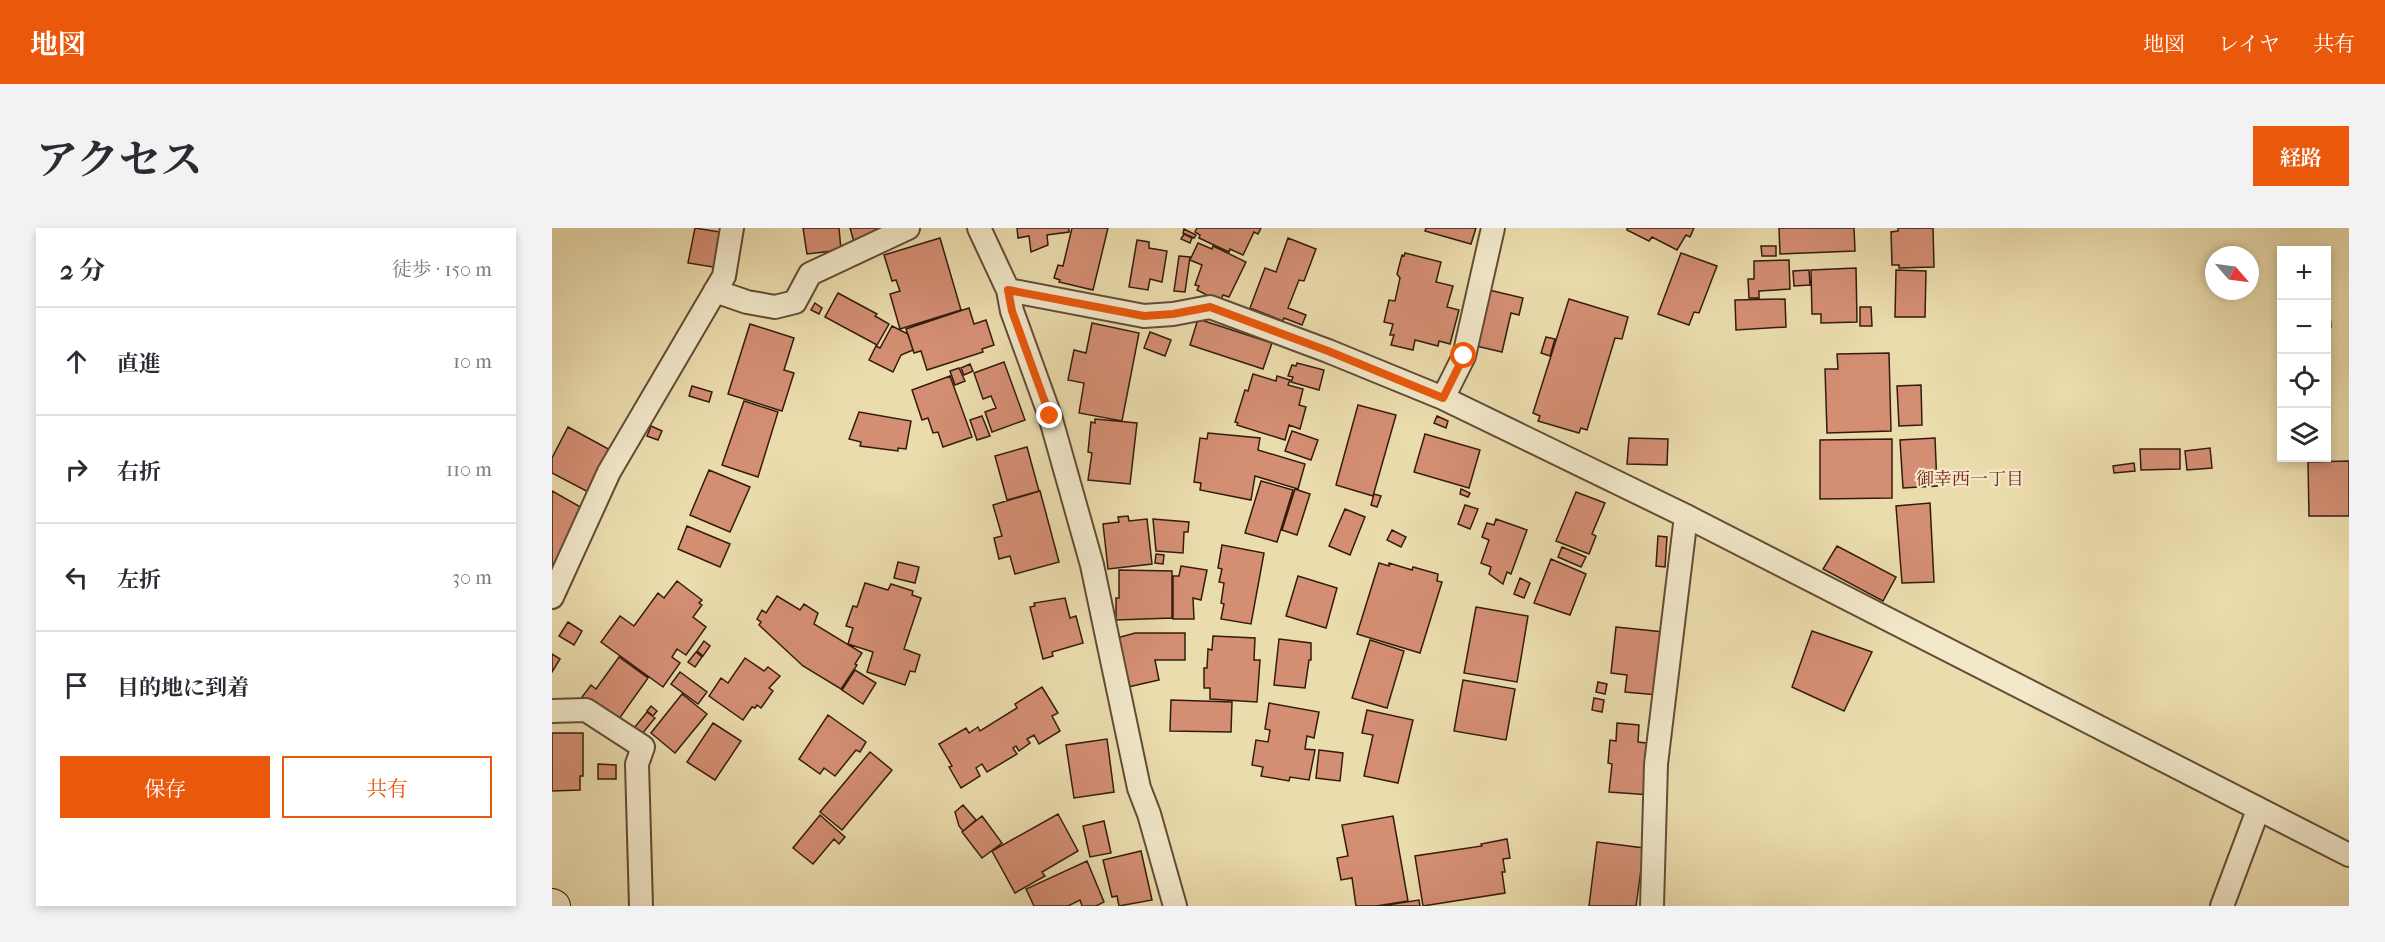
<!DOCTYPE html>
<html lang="ja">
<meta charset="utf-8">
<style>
body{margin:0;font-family:"IM FELL French Canon","Noto Serif JP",serif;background:#f2f2f3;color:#2b2b33}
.controls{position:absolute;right:18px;top:18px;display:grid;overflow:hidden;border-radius:0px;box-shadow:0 3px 9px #0003}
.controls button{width:54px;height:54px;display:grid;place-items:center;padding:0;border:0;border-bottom:2px solid #e1e1e2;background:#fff;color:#2b2b33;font:30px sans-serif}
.compass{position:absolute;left:1653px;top:18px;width:54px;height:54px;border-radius:50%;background:#fff;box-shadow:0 3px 9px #0003;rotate:118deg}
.stop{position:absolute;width:18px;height:18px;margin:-14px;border:4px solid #ea580c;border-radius:50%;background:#fff}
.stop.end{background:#ea580c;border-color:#fff;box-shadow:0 2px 6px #0008}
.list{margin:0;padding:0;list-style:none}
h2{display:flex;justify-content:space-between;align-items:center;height:78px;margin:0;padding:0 24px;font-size:26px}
h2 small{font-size:20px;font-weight:400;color:#7c7c81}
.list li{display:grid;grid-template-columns:39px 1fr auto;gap:18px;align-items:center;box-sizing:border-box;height:108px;padding:0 24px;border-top:2px solid #e1e1e2}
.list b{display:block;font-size:22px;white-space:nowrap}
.list em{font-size:20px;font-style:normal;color:#7c7c81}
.actions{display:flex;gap:12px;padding:18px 24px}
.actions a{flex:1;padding:14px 0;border:2px solid #ea580c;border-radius:0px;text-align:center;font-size:21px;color:#ea580c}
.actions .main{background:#ea580c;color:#fff}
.icon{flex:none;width:33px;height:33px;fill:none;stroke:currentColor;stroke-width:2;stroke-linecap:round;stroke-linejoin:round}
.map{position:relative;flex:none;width:1797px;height:678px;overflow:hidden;border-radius:0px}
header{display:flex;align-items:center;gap:36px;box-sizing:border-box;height:84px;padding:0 30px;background:#ea580c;color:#fff}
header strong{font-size:28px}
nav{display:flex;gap:33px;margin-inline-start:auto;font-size:21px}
.intro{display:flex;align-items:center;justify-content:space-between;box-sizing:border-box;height:144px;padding:0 36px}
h1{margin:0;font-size:42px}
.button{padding:15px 27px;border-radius:0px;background:#ea580c;color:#fff;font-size:21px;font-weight:700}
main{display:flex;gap:36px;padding:0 36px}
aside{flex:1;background:#fff;border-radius:0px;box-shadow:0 3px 9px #0003}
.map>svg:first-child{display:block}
.building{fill:#d48e74;stroke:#341c0d;stroke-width:1.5}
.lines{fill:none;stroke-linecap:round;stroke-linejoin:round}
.street-casing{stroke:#624c35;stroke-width:26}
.secondary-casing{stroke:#341c0d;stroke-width:34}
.street{stroke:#f2e8ca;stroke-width:22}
.secondary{stroke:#f2e8ca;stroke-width:32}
.route{stroke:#ea580c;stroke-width:8}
.labels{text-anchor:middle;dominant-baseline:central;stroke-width:4.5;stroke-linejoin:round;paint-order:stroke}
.neighbourhood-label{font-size:18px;fill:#7a1f14;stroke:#f2e8ca}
</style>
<header>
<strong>地図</strong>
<nav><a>地図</a><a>レイヤ</a><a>共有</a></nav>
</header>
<div class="intro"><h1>アクセス</h1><a class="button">経路</a></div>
<main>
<aside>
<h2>2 分<small>徒歩 · 150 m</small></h2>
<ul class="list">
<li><svg class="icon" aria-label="ahead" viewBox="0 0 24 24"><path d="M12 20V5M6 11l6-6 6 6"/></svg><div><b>直進</b></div><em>10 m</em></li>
<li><svg class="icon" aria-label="right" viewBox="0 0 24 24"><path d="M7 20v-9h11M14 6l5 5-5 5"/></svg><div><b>右折</b></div><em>110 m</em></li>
<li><svg class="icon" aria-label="left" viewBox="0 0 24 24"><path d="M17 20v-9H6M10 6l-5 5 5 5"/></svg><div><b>左折</b></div><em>30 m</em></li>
<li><svg class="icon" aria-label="arrive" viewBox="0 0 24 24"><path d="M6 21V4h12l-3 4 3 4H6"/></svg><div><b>目的地に到着</b></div></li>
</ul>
<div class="actions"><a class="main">保存</a><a>共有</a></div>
</aside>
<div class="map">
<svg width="1797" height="678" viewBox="0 0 1797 678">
<rect width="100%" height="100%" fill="#ebdcad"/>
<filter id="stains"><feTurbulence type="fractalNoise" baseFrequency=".00333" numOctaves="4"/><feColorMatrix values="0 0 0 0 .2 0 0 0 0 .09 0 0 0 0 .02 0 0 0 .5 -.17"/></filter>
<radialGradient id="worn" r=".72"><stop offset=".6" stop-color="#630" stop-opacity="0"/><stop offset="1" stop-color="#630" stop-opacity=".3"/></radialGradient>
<path class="building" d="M143 0 174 5 167 40 136 35Z
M251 0H287L289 22 255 26Z
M298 0H333L318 5 319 8 302 14Z
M465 0H517V4L495 7 496 17 479 24 477 8 466 10Z
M520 0H556L541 62 507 54 508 52 502 50 506 37 511 38Z
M645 0H709L706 6 702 4 691 27 678 21 677 24 647 10 648 7 643 4Z
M874 0H924L919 16 873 3Z
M1075 0H1142L1138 9 1134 7 1125 22 1100 9 1097 13 1075 2Z
M1227 0H1302L1303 23 1228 26Z
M1346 0H1381L1382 39 1347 40V37H1340L1339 4 1346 3Z
M632 1 644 7 642 10 631 5Z
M632 6 640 10 638 15 629 11Z
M388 10 409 82 348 101 338 66 348 63 344 52 340 53 332 27Z
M736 10 764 21 752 53 747 52 736 80 754 87 750 97 732 90 731 93 698 80 713 40 724 44Z
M585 12 597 14V20L615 23 610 54 598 51 596 62 577 59Z
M646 15 660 21 661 18 694 34 677 69 671 67 668 74 645 62 647 58 643 57 650 37 638 32Z
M1209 18H1224V28H1210Z
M853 25 889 34 884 54 901 58 895 79 907 82 898 116 887 113 886 118 863 112 861 122 839 117 842 107H838L841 96 832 94 837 72 843 73 848 50 845 46 850 27 852 28Z
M1129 25 1165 38 1147 85 1142 84 1137 97 1106 86Z
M627 28 638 29 633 64 622 63Z
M1237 32 1238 61 1207 63V70H1197L1196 51H1202V33Z
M1304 40 1305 94 1269 95V86H1260L1259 42Z
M1257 42 1258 57 1242 58 1241 43Z
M1344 42 1374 43 1373 89H1343Z
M937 62 971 70 967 87 959 85 950 124 924 118Z
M286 65 325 86 323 88 337 96 325 117 273 89Z
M1017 71 1076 89 1070 111 1063 110 1035 202 1029 200 1027 205 986 193 988 188 981 185Z
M1233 71 1234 99 1184 102 1183 72Z
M263 75 270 80 267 86 259 82Z
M1774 75H1777L1779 99 1774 100Z
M1308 79H1319L1320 98H1308Z
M417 80 422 96 434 92 442 117 430 121 431 124 375 142 369 123 362 125 354 101Z
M646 91 720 115 711 141 638 117Z
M540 95 587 105 570 193 527 185 532 155 516 152 522 122 534 125Z
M198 96 242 110 232 142 242 145 230 183 176 166Z
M340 98 356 106 361 122 349 127 341 144 317 132 324 118 328 120Z
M598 104 619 112 613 128 592 120Z
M994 109 1003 111 998 128 989 125Z
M1337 125 1339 203 1275 205 1273 141H1286L1285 126Z
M452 134 473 192 440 204 433 184 444 180 439 168 431 171 422 145Z
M745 135 772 142 767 162 739 154 741 149 736 148 740 137 744 138Z
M418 136 421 143 412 147 409 140Z
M407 140 413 153 403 157 398 143Z
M701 146 724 153 725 148 738 152 736 157 751 161 747 177 754 179 748 201 737 197 733 212 685 197 686 195 683 194 693 162 696 163Z
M398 148 420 209 391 219 386 204 381 205 376 190 370 192 360 162Z
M1369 157 1370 197 1347 198 1345 158Z
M140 158 160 164 157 174 137 168Z
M192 173 226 184 206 249 170 237Z
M806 177 844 187 821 268 784 257Z
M307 184 359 193 354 221 346 220V223L308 218 309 214 297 211Z
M430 188 438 208 425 212 418 192Z
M885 188 896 193 894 200 882 195Z
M543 191 585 195 578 256 536 252 540 225 536 224 539 194 543 195Z
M99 198 110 203 106 212 95 208Z
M16 199 62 224 40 266 0 245V230Z
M740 203 766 212 759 232 733 223Z
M656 205 708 210 706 222 753 236 746 261 703 248 699 272 648 262 649 255 642 254 648 210 655 211Z
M873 206 928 222 917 260 862 244Z
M1077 210 1116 211 1115 237 1075 236Z
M1383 210 1385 258 1351 260 1348 212Z
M1340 211V270L1268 271V212Z
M475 219 487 263 455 272 443 228Z
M1658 220 1660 240 1635 242 1633 223Z
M1588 221H1628V241L1589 242Z
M1797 233V288H1757L1756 234Z
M1582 235 1583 243 1562 245 1561 238Z
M157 242 198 259 178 304 138 287Z
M709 253 741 262 725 314 693 305Z
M743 261 758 266 745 307 730 302Z
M909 261 918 265 916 269 908 266Z
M0 263 32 281 0 339Z
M488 263 507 334 463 346 458 328 447 331 442 310 450 308 441 277Z
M1024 264 1053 275 1040 306 1044 308 1037 326 1004 313Z
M822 266 829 268 825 279 819 277Z
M1378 275 1382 354 1350 355 1344 278Z
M913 277 926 281 918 301 906 296Z
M793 281 813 289 798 327 777 318Z
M576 288 577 293 595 291 600 336 556 341 551 296 567 294 566 289Z
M601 291 637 294 636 304H632L631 325 604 323Z
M944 291 975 302 959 346 955 344 951 356 937 346 939 339 929 335 937 312 930 309 935 295 942 297Z
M135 298 178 316 168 339 126 321Z
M840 302 854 309 849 319 835 312Z
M1106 308 1115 309 1113 339 1104 338Z
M670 317 712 325 699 396 669 391 672 376 669 375 672 355 667 354 670 341 666 340Z
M1285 318 1344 349 1331 373 1271 341Z
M1010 319 1034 329 1029 339 1006 329Z
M604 326 612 327 611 336 603 335Z
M999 331 1034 346 1018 387 982 375Z
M346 334 367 339 363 355 342 350Z
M827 335 837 338V335L860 342 861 339 886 346 885 353 890 354 868 425 805 406Z
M629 338 655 342 649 372 641 370 642 391H621V348H627Z
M567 342 620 343V390L564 392V370H567Z
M746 348 785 360 774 400 734 388Z
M968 350 978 355 972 370 962 366Z
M125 353 150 372 147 375 150 377 141 389 154 399 134 427 125 421 120 429 128 435 111 459 49 414 68 388 82 398 106 365 112 370Z
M313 355 336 362 339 356 361 363 360 367 369 370 352 421 368 427 363 444 358 443 353 457 315 444 321 424 296 416 301 400 294 398 301 378 305 379Z
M225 368 248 382 252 376 266 385 262 396 310 425 303 436 305 437 289 461 251 438 207 397 209 394 205 391 210 382 214 385Z
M513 370 518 390 524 388 531 415 500 424 501 428 491 431 478 379 483 378 482 375Z
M924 379 976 388 965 454 912 445Z
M16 394 30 403 22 417 7 408Z
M1064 399 1112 404 1106 467 1073 464 1075 447 1059 445Z
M1260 403 1320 424 1292 483 1240 459Z
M583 405H633V432H603L607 452 576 459 565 410Z
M661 408 703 410 702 432H708L705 474 658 471V460H652V440H655L656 421 660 422Z
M727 411 759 415V432H757L753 460 722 457Z
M818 412 852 423 835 480 800 470Z
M152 413 158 418 151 428 145 423Z
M144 424 150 429 143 439 136 434Z
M0 426 8 431 0 444Z
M67 429 96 450 67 491 63 493 30 469 39 457 44 461Z
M193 430 212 443 216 439 228 448 217 460 221 463 209 480 205 477 203 480 200 479 191 492 157 468 169 450 176 455Z
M303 442 324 455 311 476 290 462Z
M128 444 155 464 146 476 119 456Z
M911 452 963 461 954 512 902 503Z
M1046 454 1055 456 1053 466 1044 464Z
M490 459 506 485 500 488 508 503 487 516 482 507 475 511 478 515 467 523 464 518 461 520 465 526 435 544 430 536 424 540 428 548 409 560 397 539 400 538 387 516 414 500 417 505 426 499 428 503 465 480 463 476Z
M130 466 155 486 123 525 99 505Z
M1042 470 1052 472 1050 484 1040 482Z
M619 472 680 474 679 504 618 503Z
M717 475 767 484 762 510 755 508 753 521 763 522 757 552 738 549 737 553 709 548 711 539 700 537 704 512 716 514 718 502 713 501Z
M99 478 105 483 101 488 95 483Z
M815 482 861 492 846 555 812 548 821 507 810 505Z
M95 484 103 490 90 506 82 500Z
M276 487 314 514 308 524 304 522 283 548 272 540 268 546 247 531Z
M161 495 189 513 163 552 135 534Z
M1065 495 1087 497 1086 514 1103 516 1099 567 1057 564 1060 536 1056 535 1058 512 1064 513Z
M0 505H31V548H28V562L0 563Z
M555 511 562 564 522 570 514 517Z
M767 522 791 525 788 553 764 550Z
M318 524 340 542 290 602 268 584Z
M46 536 64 537V551H46Z
M411 577 424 592 411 603 407 598 403 584Z
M506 586 526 623 490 644 493 648 463 665 440 623Z
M268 587 293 609 287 616 282 611 261 636 241 620Z
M430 588 450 615 430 630 410 604Z
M841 588 856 673 824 678H804L800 650 789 652 785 630 796 628 790 597Z
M552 593 559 625 538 629 531 598Z
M955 611 958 630 951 631 953 644H950L953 665 871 678 863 628 930 618 929 616Z
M1045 614 1092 620 1084 678H1037Z
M589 623 600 672 567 678 565 668 560 669 551 632Z
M535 633 552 674 544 678H530L528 672 516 678H482L474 661Z
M867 672 868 678H829Z"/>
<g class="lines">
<defs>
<path id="street" d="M427 0 456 62 460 83 498 188 540 337 587 560 597 586 623 678
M456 62 592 88 621 86 658 79 776 123 891 170 1134 288 1797 627
M163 63 195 74 223 79 243 74 258 46 356 0
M891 170 912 128 941 0
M0 369 57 244 172 48 180 0
M0 483 34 482 91 519 85 536 89 678
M1100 678 1104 536 1134 288
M1670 678 1706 582"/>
<path id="secondary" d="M0 677 2 678"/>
</defs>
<use href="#street" class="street-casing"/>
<use href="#secondary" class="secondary-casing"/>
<use href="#street" class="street"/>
<use href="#secondary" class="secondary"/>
</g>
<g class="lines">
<path class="route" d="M498 188 460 83 456 62 592 88 621 86 658 79 776 123 891 170 912 128"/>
</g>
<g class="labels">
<g class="neighbourhood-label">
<text x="1418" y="251">御幸西一丁目</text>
</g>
</g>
<rect width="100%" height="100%" filter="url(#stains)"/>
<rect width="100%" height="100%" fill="url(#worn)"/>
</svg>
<div class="controls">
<button>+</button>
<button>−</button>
<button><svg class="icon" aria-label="locate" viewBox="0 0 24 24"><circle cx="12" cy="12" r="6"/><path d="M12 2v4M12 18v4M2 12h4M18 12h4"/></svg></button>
<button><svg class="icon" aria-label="layers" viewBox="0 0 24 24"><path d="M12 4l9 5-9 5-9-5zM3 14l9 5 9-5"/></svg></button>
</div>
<svg class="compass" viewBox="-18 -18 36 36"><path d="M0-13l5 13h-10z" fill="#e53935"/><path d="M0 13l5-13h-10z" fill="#7c7c81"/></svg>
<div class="stop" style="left:912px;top:128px"></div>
<div class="stop end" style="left:498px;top:188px"></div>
</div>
</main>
